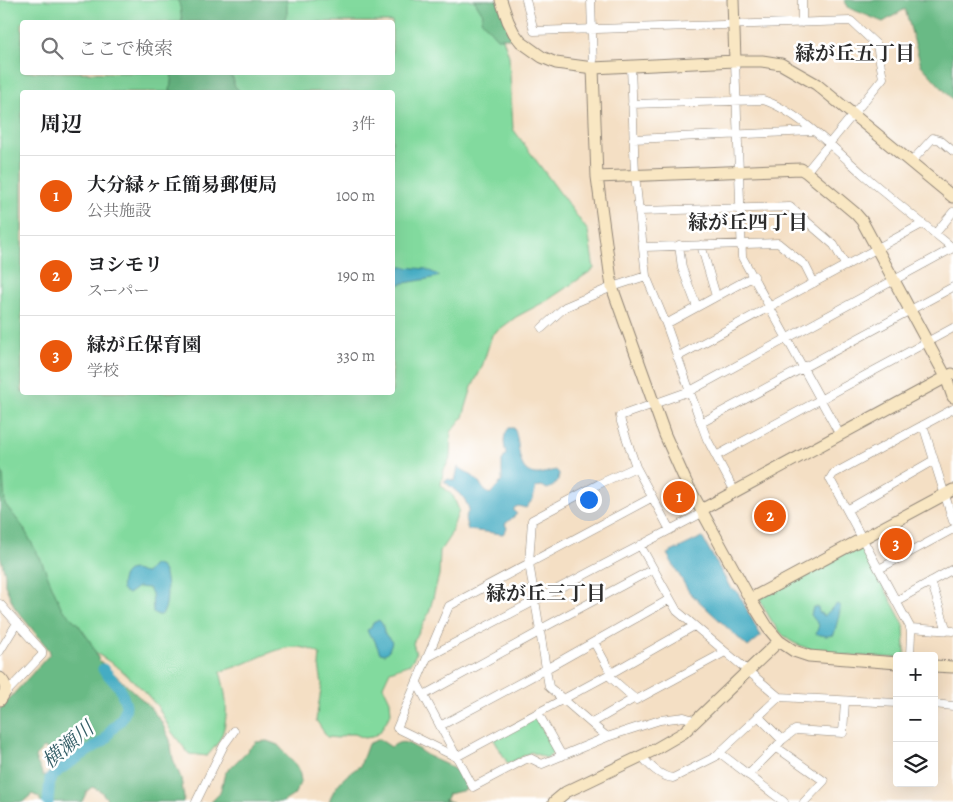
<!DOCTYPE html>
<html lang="ja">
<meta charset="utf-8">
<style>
body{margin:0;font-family:Alegreya,"Noto Serif JP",serif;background:#f6f6f6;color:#202124}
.controls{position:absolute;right:15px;bottom:15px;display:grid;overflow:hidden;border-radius:5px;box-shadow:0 5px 20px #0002}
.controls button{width:45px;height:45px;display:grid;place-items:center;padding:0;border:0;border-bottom:1px solid #e0e0e0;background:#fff;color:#202124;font:25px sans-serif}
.you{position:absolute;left:588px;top:499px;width:18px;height:18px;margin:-12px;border:4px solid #fff;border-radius:50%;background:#1a73e8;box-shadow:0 0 0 8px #1a73e833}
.badge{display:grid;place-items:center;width:32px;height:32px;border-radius:50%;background:#ea580c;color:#fff;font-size:16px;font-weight:700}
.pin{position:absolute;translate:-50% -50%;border:2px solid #fff;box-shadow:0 1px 5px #0006}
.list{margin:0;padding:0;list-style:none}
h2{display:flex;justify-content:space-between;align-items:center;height:65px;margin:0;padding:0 20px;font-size:21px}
h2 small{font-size:16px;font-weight:400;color:#757577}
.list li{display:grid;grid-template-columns:32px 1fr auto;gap:15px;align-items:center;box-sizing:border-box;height:80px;padding:0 20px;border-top:1px solid #e0e0e0}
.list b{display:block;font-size:19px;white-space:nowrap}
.list p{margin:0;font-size:16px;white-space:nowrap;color:#757577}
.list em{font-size:16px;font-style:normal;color:#757577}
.icon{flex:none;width:28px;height:28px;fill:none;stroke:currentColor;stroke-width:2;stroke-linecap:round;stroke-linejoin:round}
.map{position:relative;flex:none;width:953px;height:802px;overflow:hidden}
.search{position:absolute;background:#fff;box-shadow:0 5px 20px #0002;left:20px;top:20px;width:375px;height:55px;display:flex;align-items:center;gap:12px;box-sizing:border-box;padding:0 18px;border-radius:5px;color:#757577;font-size:19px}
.panel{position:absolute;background:#fff;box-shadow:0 5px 20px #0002;left:20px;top:90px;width:375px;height:305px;border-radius:5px}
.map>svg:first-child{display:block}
.green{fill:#82da9e;stroke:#568264}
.forest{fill:#69ba85;stroke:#4a7258}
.water{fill:#44acc3;stroke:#386c77}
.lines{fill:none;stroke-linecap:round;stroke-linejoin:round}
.river{stroke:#44acc3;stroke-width:11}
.street-casing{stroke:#908578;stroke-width:9}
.secondary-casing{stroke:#908578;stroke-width:13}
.street{stroke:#fff;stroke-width:8}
.secondary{stroke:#f9e7c3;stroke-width:11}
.labels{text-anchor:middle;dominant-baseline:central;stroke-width:5;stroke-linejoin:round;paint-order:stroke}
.neighbourhood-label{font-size:20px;font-weight:bold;fill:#2b2b2b;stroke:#fff}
.water-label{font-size:20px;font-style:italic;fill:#355f68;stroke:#fff}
</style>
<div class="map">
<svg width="953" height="802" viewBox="0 0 953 802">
<rect width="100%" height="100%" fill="#fff"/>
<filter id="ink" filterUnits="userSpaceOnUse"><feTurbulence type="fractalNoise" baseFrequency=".02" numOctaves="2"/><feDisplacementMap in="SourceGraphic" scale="10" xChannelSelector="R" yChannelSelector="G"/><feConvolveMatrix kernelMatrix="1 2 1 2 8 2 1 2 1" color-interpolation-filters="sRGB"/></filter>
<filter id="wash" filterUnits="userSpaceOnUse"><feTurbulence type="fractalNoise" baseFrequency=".0096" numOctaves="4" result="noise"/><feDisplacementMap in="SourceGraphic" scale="20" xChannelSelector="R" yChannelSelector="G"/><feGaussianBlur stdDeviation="1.12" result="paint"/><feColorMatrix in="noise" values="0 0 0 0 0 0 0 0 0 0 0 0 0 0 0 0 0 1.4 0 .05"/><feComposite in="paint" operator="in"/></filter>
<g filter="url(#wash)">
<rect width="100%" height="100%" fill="#f4dfc4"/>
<path class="green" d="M0 0H181L185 22H22V72L181 73 179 92H22V392H392V92H220L212 73 392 72V22H278L285 0H490L509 56 513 129 588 231 594 269 548 300 516 317 492 335 482 367 472 387 463 417 451 432 450 458 443 472 441 485 453 496 459 510 450 536 440 551 439 575 429 613 413 643 416 654 410 664 390 671 383 686 390 701 391 713 380 732 372 737 364 738 355 734H347L338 738 327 737 316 720 322 684 319 665 320 654C296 640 276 650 253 660 243 665 231 668 220 672 226 693 230 715 221 737 218 744 212 750 207 756L189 754 171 731 158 707 141 688 119 668 93 651 56 603 0 501Z
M861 544 904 625 905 656H897V658C867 656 806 657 784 636 773 626 767 613 760 600L761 598Z
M536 718 555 752 546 758 531 752 508 764 493 738Z"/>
<path class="forest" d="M178 0H287V14L283 22H182L180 7Z
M474 0H497L513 38H497L481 20 483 14Z
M844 0H953V100L921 65 905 9 883 22 849 8Z
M172 72 222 73 223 76 228 75 233 78 234 85 240 92H170Z
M0 468 3 475 5 504 23 527 41 560 62 609 78 624 90 641 99 660 148 705 161 721 170 740 173 759 181 778 184 798 183 802H109L101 791 92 787 87 791 82 802H52L55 780 63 773 76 764 74 754H58L44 748 35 757C36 764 42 768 42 775L52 776V782C44 789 45 793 49 802H41L39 797 32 794 23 802H0V709L49 655 50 651 15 608 5 585V574L0 555Z
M379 739 391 747C396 744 400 741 406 743 414 745 422 753 430 757 445 765 465 769 466 790L448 794 446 799 443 800 453 802H329C334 785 346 775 360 766L368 744Z
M267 741 278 745 299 769 301 781 294 795 283 802H211L220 793 225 773 256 742Z"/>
<path class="water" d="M393 266 426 269 440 276C424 281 408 281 393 286Z
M509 428H514C522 445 514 476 540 474 545 473 551 471 556 470L559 473C559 481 555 487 547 489L542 486 536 487 533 499 526 508 518 506 514 508V511L517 514 505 524 507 528 503 534 468 530 465 519 469 509 464 498 444 481 449 479 455 481 458 467C465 471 474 476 479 482 483 488 484 491 490 494L502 481V461L506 454C504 445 502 436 509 428Z
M702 537 731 589 737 591 761 636 748 647 689 592 667 554Z
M153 565C157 565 161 566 163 570 168 577 168 604 164 611 163 615 161 615 158 615L153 612 152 593 148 588 138 587 128 594 122 590C120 583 123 570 133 570 137 570 141 573 146 573Z
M837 604 840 606C841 612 835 628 834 635L826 636 816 634 819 625 811 615 813 607H818L819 612 824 616C829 613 831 607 837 604Z
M379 620 383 625 384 633 392 642 389 650 385 654 380 653 374 639 369 635 367 630 371 628 373 623Z"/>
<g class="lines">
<path class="river" d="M48 802 50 779 59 770 105 740 111 730 121 720 125 712 126 705 120 688 103 669"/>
</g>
</g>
<g filter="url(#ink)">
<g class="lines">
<defs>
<path id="street" d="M526 0 534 31 851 21 877 45 883 78 806 172
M591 0 593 68
M802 0V23
M735 61 742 257 840 435
M631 66 635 175 646 276 666 324 701 423 953 287
M632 104 763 100C796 110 837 151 864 175 893 200 923 224 953 248
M633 139 813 131
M911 162 933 138 940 140 953 151
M640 211 790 207 834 245 846 266
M935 234 953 212
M679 245 682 268 697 307
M701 245 716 296
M644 247 778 243 805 265 814 283
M666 324 754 276
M542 328 565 307 612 287 646 276
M677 357 922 224
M701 423 707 439 735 492
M923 425 953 521
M716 456 953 328
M636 467 621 422 620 416 690 391 953 248
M651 498 449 606 397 728 456 757 608 675 636 700 725 652
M847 510 934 460
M640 545 677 611 779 697 715 757 673 778C661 777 648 765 642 756
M879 569 953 529
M931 581 947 631
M896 601 953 569
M0 604 42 651V655L5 694
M910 628 953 631
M539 630 653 569
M594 642 611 673
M0 651 17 623
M910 656 911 633 910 627 830 479 833 474 953 409
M428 657 702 513
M608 675 694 626
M417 683 473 787 524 760 530 758 542 764 607 737 660 720 684 717 697 721
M424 695 539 632
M779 697 897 703
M934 704 953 706
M538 713 562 756
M758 716 782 740 776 747 824 781 804 802
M592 723 635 698
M440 726 546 669 670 599
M607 737 549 687 529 563 532 520 599 484 636 467 670 530
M782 740 795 730 843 733 845 701
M720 753 784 802
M748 775 776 747
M196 802 224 745 234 731"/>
<path id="secondary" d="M501 0 508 21 514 33 521 42 542 57 556 63 593 68 735 61H762L781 64 816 84 953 197
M733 0 735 61
M593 68 597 177 612 287 665 435 686 482 750 599 768 628 779 641 794 651 809 656 897 663
M597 177 801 169 806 172 855 213 862 221 946 377 953 397
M701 510 952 374
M750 599 953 490
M934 666 953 667
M0 678C8 686 7 691 0 700
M554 802 566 792 652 751 683 733 779 641"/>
</defs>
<use href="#street" class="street-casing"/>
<use href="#secondary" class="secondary-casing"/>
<use href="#street" class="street"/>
<use href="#secondary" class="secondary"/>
</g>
</g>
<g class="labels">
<g class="neighbourhood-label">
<text x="855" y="53">緑が丘五丁目</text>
<text x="748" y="222">緑が丘四丁目</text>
<text x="546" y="593">緑が丘三丁目</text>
</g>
<g class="water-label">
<text transform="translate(68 745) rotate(-40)">横瀬川</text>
</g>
</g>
</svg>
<div class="controls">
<button>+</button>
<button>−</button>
<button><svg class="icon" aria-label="layers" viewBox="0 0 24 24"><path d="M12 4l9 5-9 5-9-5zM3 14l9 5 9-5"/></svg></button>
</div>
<div class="you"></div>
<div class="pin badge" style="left:679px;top:497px">1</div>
<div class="pin badge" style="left:770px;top:516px">2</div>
<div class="pin badge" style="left:896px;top:544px">3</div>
<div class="search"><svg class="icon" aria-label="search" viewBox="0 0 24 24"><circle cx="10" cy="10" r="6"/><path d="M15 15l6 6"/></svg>ここで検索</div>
<section class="panel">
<h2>周辺<small>3件</small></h2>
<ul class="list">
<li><span class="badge">1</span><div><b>大分緑ヶ丘簡易郵便局</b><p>公共施設</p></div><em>100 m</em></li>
<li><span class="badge">2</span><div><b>ヨシモリ</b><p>スーパー</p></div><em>190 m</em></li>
<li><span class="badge">3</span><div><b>緑が丘保育園</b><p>学校</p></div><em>330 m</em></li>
</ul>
</section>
</div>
